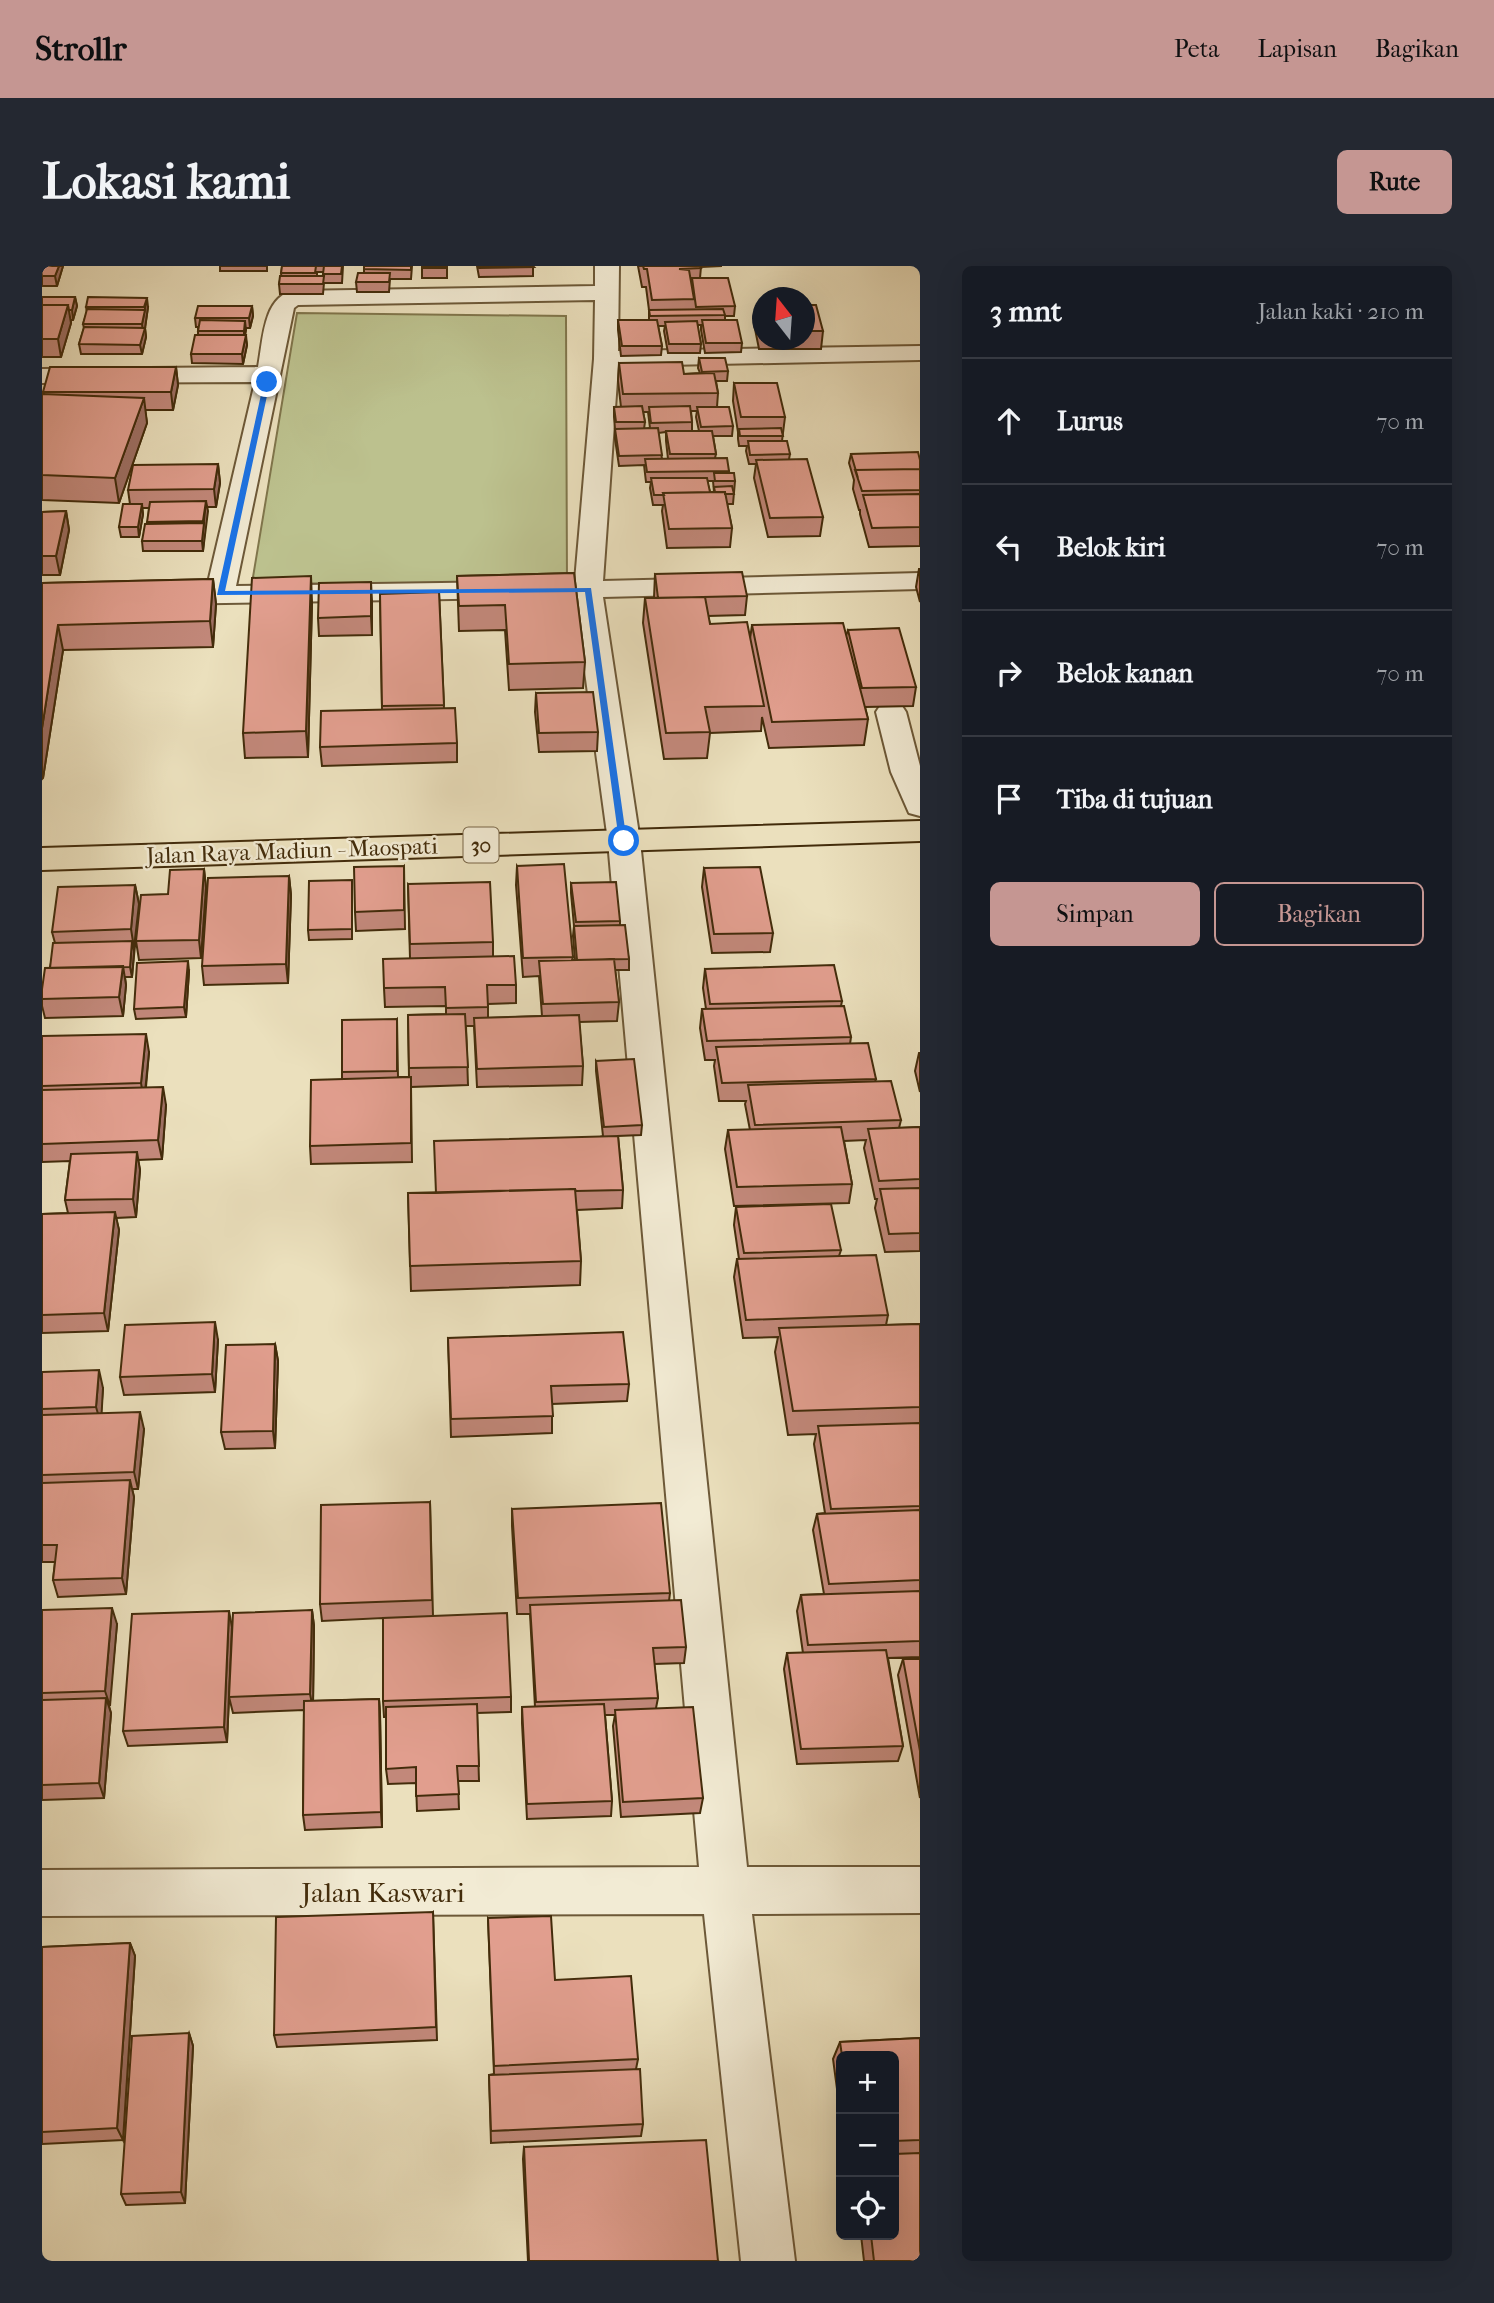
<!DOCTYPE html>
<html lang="id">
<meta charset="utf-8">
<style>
body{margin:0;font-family:"IM FELL French Canon",serif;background:#242831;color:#f1f3f6}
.controls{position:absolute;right:21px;bottom:21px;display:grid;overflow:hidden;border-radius:10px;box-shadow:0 7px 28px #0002}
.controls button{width:63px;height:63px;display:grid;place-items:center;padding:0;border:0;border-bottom:2px solid #363941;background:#171b24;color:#f1f3f6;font:35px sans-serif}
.compass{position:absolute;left:710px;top:21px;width:63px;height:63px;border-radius:50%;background:#171b24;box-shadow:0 7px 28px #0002;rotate:343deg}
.stop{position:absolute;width:21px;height:21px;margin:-16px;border:5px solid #1a73e8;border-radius:50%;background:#fff}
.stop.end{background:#1a73e8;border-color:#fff;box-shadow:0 2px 7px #0008}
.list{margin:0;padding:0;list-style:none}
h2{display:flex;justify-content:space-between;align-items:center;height:91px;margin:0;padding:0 28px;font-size:30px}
h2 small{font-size:23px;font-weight:400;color:#9ea1a6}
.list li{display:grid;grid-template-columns:46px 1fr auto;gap:21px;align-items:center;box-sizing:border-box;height:126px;padding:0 28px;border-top:2px solid #363941}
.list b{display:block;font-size:26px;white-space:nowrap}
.list em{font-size:23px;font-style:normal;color:#9ea1a6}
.actions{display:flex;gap:14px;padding:21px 28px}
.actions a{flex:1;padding:16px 0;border:2px solid #c59692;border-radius:10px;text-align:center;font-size:24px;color:#c59692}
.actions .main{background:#c59692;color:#111}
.icon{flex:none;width:38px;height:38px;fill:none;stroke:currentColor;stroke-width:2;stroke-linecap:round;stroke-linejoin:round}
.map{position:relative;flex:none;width:878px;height:1995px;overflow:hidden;border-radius:10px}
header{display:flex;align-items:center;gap:42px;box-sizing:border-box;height:98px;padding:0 35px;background:#c59692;color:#111}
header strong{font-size:33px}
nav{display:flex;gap:38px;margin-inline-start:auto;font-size:24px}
.intro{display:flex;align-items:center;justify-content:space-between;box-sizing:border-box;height:168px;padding:0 42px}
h1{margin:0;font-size:49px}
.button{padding:18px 32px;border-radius:10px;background:#c59692;color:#111;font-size:24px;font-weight:700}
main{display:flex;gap:42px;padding:0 42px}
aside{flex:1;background:#171b24;border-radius:10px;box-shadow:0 7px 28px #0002}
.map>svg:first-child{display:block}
.green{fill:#bcc18e;stroke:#80764c;stroke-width:2}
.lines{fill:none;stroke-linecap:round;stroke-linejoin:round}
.minor-casing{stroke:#6d5938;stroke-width:4}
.trunk-casing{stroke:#432c0b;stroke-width:4}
.minor{fill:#f2ebd4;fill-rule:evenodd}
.trunk{fill:#ebe0bd;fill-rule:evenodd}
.wall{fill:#c2887a;stroke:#432c0b;stroke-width:2;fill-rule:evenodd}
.shaded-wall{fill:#9e6f63;stroke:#432c0b;stroke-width:2}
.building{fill:#e19e8e;stroke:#432c0b;stroke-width:2}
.route{fill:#1a73e8}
.labels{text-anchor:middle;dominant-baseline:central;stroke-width:5;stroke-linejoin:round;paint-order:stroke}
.shield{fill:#f2ebd4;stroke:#786547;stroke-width:2}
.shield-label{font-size:21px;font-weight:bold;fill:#432c0b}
.street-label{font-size:23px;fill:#432c0b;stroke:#f2ebd4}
.near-street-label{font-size:28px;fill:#432c0b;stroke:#f2ebd4}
</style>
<header>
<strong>Strollr</strong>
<nav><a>Peta</a><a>Lapisan</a><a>Bagikan</a></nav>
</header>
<div class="intro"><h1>Lokasi kami</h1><a class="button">Rute</a></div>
<main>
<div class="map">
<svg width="878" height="1995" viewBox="0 0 878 1995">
<rect width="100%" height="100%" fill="#ebe0bd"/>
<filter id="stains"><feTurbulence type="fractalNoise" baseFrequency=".00286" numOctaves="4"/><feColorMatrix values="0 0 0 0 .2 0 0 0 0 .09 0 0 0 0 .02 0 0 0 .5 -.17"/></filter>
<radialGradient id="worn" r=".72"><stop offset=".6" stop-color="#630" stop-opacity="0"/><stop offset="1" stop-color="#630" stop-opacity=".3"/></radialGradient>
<path class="green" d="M255 47 524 50 525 320 210 317Z"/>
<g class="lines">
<defs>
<path id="minor" d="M553 0H577L576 85 878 80V94L576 100 561 315 878 307V323L561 331 598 575 705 1601H878V1647L710 1648 753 1995H699L662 1648 0 1650V1604L657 1601 566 575 533 332 513 330 509 324 513 318 533 315 552 93 553 34 256 39 252 42 194 320 467 316 477 318 481 324 477 330 467 332 121 338 111 336 107 330 111 324 165 321 213 116 0 117V103L216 101C221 75 221 32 250 25L553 20Z
M849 437 860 440 864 446 878 500V550L867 547 849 506 834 446 838 440Z"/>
<path id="trunk" d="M878 555V575L0 604V582Z"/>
</defs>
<use href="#minor" class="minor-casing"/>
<use href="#trunk" class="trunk-casing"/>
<use href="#minor" class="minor"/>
<use href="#trunk" class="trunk"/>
</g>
<path class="wall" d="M0 0H21L15 20H0Z
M178 0H225V5H178Z
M240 0H301L300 17H282L281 28H238L237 18 239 10ZM275 6H281V10H275Z
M322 0H370L369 13H348L347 26H315L314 16 322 7Z
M380 0H405V12H380Z
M435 0H491V10L437 11Z
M596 0H680L659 1 658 12 693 40 692 50H683V54L700 77 699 86 663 87 659 64V59H655L659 78 658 87H626L622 65 623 60H616L620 80 619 89 579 90 576 64V54H607V44L604 21H600Z
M0 31H33L35 40 31 54H29V57L19 91H0Z
M762 39 781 65 779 83H717L712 58 714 40H720V74H762Z
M210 40 211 50 208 62H204L203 69 205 79 201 98 150 97 149 88 156 69V61H154L153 52Z
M44 41H106L103 62 104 71 100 88H39L37 78 42 62 41 58 45 46Z
M657 92 686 105 685 115H674L676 127 675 141 691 160 690 170H671L674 188 673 192 687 205V207L693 215 691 238H685L690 262 688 281 625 282 620 245 621 239H611L608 222 609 216H604L602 199 577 200 573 173V163L572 151V141H579L576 115 577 97 642 108 658 107 656 102ZM649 145H655L654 151 657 165H650V156ZM601 146H606L608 162 602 163 603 156ZM624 166V175L626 193H620L616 167ZM665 215H671L672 226H668Z
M134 101 136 119 131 144H103L105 157 77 237 0 234V128H2L1 126Z
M692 117 743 151 740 175 748 188 747 193 781 251 778 270 726 271 712 212 714 198H707L704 185 705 180H697L696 173V166L691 135Z
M809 188 878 194V280L827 281 818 248V244H817L811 223 812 214 807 197Z
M176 198 178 217 174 241H165L161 285H101L100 275 106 258 107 242H100L101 248 97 271H79L77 261 88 238 86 224Z
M24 245 27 264 18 309H0V246Z
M877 303H878V336L874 321Z
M532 307 543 396 541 422 467 424 463 364 417 365 415 310Z
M613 308 705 330 703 349 666 350 668 358 708 373 710 359 804 370 806 364 874 421 871 440 823 441 826 453 822 479 727 482 720 451 719 465 668 467 665 492 622 493 601 357 603 332H612Z
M171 313 174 338 171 381 21 384 1 512 0 513V317Z
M397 326 402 442 415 477V496L280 500 278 481 340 444 338 328Z
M330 335V369L277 370 276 352Z
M270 336 266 491 203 492 201 467Z
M494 427 556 466 555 485 497 486 493 446Z
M362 600 363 663 314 665 313 646Z
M475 600 531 691 530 694H533L531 670 532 660 529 627V617L578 655V659L587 693V704H573L577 736 575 755 537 756 541 800 540 819 435 821 432 760H424L426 819 369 821 370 896 269 898 268 880 300 813V806L355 753 356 811H367L366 749 404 748V740L343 741 342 722 368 692 366 618 451 676V690L474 719V737L446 738V752L500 750 497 710 481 711 474 619Z
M662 602 731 667 728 686 670 687 660 621Z
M162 603 164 622 159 692 97 694 94 675 126 628Z
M247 610 249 629 246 717 162 719 160 700Z
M93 619 97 638 90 711H83L84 719 81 750 3 752 0 740V723L8 702 13 677 10 666Z
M310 624V673L267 674 266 664Z
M663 703 800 735 799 740 809 771 808 778 834 813 833 816 859 854 857 862 878 861V985L843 986 833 942 835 933H833L822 882 824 874 802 875 810 918 807 937 692 940 683 883 686 864H708L703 838 704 835H677L672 800 673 794H663L658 762 660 743H664L661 722Z
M147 705 144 751 94 753 92 743Z
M0 770 107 786 104 821 124 839 120 893 96 894 98 904 94 951 74 952 77 964 66 1065 0 1067V948L26 947 23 934 28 895 0 896Z
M877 787H878V826L873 805Z
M554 795 600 859 599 869 576 870 581 924 580 942 535 944 539 995 538 1019 369 1025 366 927H394L561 870 554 805Z
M694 941 799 984 797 990 846 1049 844 1059 878 1058V1391L846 1392 861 1480 856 1495 755 1498 742 1403 745 1387H761L755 1345 759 1329 782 1328 771 1264 775 1248 783 1247 772 1178 774 1168 746 1169 733 1086 736 1071 701 1072 692 1011 695 993H697L692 959Z
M406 1072 587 1118 585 1135 510 1138V1167L409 1171Z
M176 1074 173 1126 82 1129 78 1111Z
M233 1078 236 1095 233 1182 183 1183 179 1166Z
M0 1106 61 1122 59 1147 102 1163 96 1223H90L92 1231 84 1328 16 1331 11 1314 13 1296H0Z
M388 1236 391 1350 469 1431V1446L435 1447 437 1515H416L417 1543 375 1545 374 1517 346 1518 344 1503V1451H342L341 1435V1352L280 1355 278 1338Z
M470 1243 628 1327 627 1335 644 1381 642 1397 612 1398 616 1432 614 1442 661 1532 658 1547 579 1551 571 1460 573 1449H563L570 1535 569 1550 485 1553 480 1457V1441H493L488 1348H475L470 1260Z
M0 1344 75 1358 67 1440 69 1447 62 1532 0 1534Z
M270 1344 272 1360 271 1435 337 1433 338 1448 340 1561 263 1564 261 1549 262 1444 191 1447 187 1431 185 1476 86 1480 81 1465 190 1361Z
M861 1393H878V1532L856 1409Z
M391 1646 395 1774 235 1781 232 1769Z
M446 1652 513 1714 596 1793 594 1803 601 1858 599 1870 449 1877 447 1809 452 1808Z
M88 1677 93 1690 81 1874 0 1878V1681Z
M147 1767 151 1780 143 1937 84 1939 79 1928Z
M878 1772V1995H822L819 1969H852V1790H799V1853L791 1793 798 1776Z
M482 1881 676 1995H486L481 1893Z"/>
<path class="shaded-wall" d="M17 0H21L15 20 13 10Z
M33 31 35 40 31 54 30 44Z
M105 32 106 41 103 62 104 71 100 88 98 79 101 67 100 58Z
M26 39 29 57 19 91 16 73Z
M210 40 211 50 208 62 207 52Z
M203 55 204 64 202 74V65Z
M204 69 205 79 201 98 200 88Z
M134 101 136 119 131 144 129 126Z
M102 132 105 157 77 237 73 212Z
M176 198 178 217 174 241 172 223Z
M164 235 166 245 161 285 160 275Z
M100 238 101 248 97 271 96 261Z
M24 245 27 264 18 309 14 290Z
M269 310 270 336 266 491 264 465Z
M171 313 174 338 171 381 168 355Z
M329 316 330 335V369L329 350Z
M16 359 21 384 1 512 0 506V462Z
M162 603 164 622 159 692 157 674Z
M247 610 249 629 246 717 244 698Z
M93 619 97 638 92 682 89 663Z
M90 675 92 685 90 711 88 701Z
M146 695 147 705 144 751 142 741Z
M81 700 84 719 81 750 77 731Z
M104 768 107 786 102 836 99 817Z
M121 821 124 839 120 893 116 874Z
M95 886 98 904 94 951 91 933Z
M73 946 77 964 66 1065 62 1047Z
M173 1056 176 1074 173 1126 170 1108Z
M233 1078 236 1095 233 1182 231 1165Z
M57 1104 61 1122 59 1158 54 1141Z
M98 1146 102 1163 96 1223 92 1206Z
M88 1214 92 1231 84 1328 80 1312Z
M70 1342 75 1358 68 1440 63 1425Z
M270 1344 272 1360 271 1443 268 1428Z
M187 1345 190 1361 185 1476 182 1461Z
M64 1432 69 1447 62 1532 57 1517Z
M337 1433 338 1448 340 1561 339 1546Z
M88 1677 93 1690 81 1874 75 1862Z
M147 1767 151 1780 143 1937 139 1926Z"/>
<path class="building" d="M0 0H17L13 10H0Z
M240 0H274L273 7H239Z
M282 0H300L299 8H281Z
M322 0H369V4L322 3Z
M380 0H405V2H380Z
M436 0H491L492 1 437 2Z
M601 0H658L659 2 637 3 647 4 652 33 610 34 605 3H602Z
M316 7H348L347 16H314Z
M238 10H282L281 18H237Z
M650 12H686L693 40 654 41Z
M724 29H754V32H725Z
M0 31H33L30 44H27L26 39H0Z
M46 31 105 32 102 41H44Z
M0 39H26L16 73H0Z
M762 39H774L781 65H762Z
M156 40H210L207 52H153Z
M714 40H720V65H719Z
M45 43 103 44 100 58H41Z
M681 43 683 49 608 50 607 44Z
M158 54 203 55 202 65H156Z
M576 54H615L620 80H580Z
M660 54H695L700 77H664Z
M655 55 659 78H627L623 56Z
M42 61 103 62 98 79 37 78Z
M153 69H204L200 88H149Z
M657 92H683L686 105 660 106Z
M640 96 642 108 672 107 676 127 581 128 577 97Z
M8 101H134L129 126H1Z
M692 117H735L743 151H699Z
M0 128 102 132 73 212 0 209Z
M600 140 603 156H574L572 141Z
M648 140 650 156 609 157 607 141Z
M655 141H687L691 160 659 161Z
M616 162 620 189 577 190 573 163Z
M739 162 741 170H698L697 163Z
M624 165H670L674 188H628Z
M706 175H745L748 188 708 189Z
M876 186 878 194V203L813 204 816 212 809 188Z
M685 192 687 205 605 206 603 193Z
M765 193 781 251 728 252 714 194Z
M176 198 172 223 86 224 91 199Z
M878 203V224L820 225 813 204Z
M672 207H692L693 215H673Z
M609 212H665L668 226 621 227 622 229H612Z
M690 220 692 228H683V226H673L672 221Z
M683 226 690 262 627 263 621 227Z
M878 228V261L830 262 821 229Z
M164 235 161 255 105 256 108 236Z
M81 238H100L96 261H77Z
M24 245 14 290H0V246Z
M162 257 160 275H100L103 258Z
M700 306 705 330 616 332 613 308Z
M532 307 543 396 467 398 463 339 417 340 415 310Z
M269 310 264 465 201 467 210 312Z
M171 313 168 355 16 359 0 462V317Z
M329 316V350L276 352 277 317Z
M397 326 402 439 340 440 338 328Z
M663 331 668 358 705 356 722 440 663 441 668 466 624 467 603 332Z
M801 357 826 453 730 456 710 359Z
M857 362 874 421 820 422 806 364Z
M551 426 556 466 497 467 494 427Z
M413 442 415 477 278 481 279 445Z
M522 598 531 691 481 692 475 600Z
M362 600V644L313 646 312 601Z
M718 601 731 667 672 668 662 602Z
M162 603 157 674 94 675 99 629 126 628 128 604Z
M247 610 244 698 160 700 166 612Z
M310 614V663L266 664 267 615Z
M448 616 451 676 368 678 366 618Z
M574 616 578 655 534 656 529 617Z
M93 619 89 663 10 666 16 621Z
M583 659 587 693 535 694 532 660Z
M90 675 88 701 8 702 11 677Z
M472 690 474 719H445L446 741 404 742 403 721 342 722 341 693Z
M572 693 577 736 501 738 497 695Z
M146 695 142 741 92 743 95 697Z
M792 699 800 735 668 738 663 703Z
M81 700 77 731 0 733V723L3 702Z
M802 740 809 771 665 775 660 743Z
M423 748 426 801 367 802 366 749Z
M537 749 541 800 435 803 432 752Z
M355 753V805L300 806V754Z
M104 768 99 817 0 820V770Z
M826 777 834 813 680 817 674 781Z
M592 793 600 859 562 861 554 795Z
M369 811V877L268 880 269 814Z
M849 815 859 854 713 859 706 819Z
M121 821 116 874 0 878V824Z
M799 861 810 918 695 921 686 864Z
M878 861V913L837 915 826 863Z
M576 870 581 924 534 925 533 923 394 927 392 875Z
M95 886 91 933 23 934 29 888Z
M878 922V967L847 968 838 923Z
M533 923 539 995 368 1000 366 927Z
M789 938 799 984 702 987 694 941Z
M73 946 62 1047 0 1049V948Z
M834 989 846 1049 704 1054 695 993Z
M173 1056 170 1108 78 1111 83 1059Z
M878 1058V1141L751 1145 737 1062Z
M581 1066 587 1118 509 1120 511 1150 409 1153 406 1072Z
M233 1078 231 1165 179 1166 184 1079Z
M57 1104 54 1141 0 1143V1106Z
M98 1146 92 1206 0 1209V1149Z
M878 1157V1240L789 1243 776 1160Z
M88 1214 80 1312 11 1314 15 1279H0V1217Z
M388 1236 390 1334 278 1338 279 1239Z
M619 1237 628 1327 476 1332 470 1243Z
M878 1244V1314L787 1318 775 1248Z
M878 1325V1375L766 1379 759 1329Z
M639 1334 644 1381 611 1382 616 1432 494 1436 488 1339Z
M70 1342 63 1425 0 1427V1344Z
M270 1344 268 1428 187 1431 191 1347Z
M187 1345 182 1461 81 1465 90 1348Z
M465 1347 469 1431 341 1435V1352Z
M844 1384 861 1480 759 1483 745 1387Z
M861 1393H878V1485Z
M64 1432 57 1517 0 1519V1434Z
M337 1433 339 1546 261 1549 262 1435Z
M435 1438 437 1500H415L417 1528 374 1530V1501L344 1503V1441Z
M562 1438 570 1535 485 1538 480 1441Z
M651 1441 661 1532 581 1536 573 1444Z
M391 1646 394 1761 232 1769 234 1651Z
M509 1650 513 1714 589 1710 596 1793 452 1800 446 1652Z
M88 1677 75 1862 0 1866V1681Z
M147 1767 139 1926 79 1928 90 1770Z
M878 1772V1874L852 1875V1790H800L798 1776Z
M598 1803 601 1858 449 1865 447 1809Z
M664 1874 676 1995H487L482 1881Z
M878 1887V1995H832L829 1969H852V1888Z"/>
<path class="route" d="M222 115 228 116 183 325 549 322 585 577 577 575 543 326 175 329Z"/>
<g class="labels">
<rect class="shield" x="421.5" y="561.5" width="35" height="35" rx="5"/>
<g class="shield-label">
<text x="439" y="579">30</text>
</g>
<g class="street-label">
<text transform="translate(250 585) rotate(-2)">Jalan Raya Madiun - Maospati</text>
</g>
<g class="near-street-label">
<text x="341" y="1626">Jalan Kaswari</text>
</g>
</g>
<rect width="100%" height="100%" filter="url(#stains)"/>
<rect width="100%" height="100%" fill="url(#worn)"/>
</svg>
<div class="controls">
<button>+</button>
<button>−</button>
<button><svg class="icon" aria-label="locate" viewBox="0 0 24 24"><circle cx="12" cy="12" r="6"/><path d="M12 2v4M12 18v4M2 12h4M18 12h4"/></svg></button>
</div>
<svg class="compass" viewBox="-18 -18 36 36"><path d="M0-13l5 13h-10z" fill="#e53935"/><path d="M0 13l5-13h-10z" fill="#9ea1a6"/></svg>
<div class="stop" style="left:582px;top:575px"></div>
<div class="stop end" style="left:225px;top:116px"></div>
</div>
<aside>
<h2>3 mnt<small>Jalan kaki · 210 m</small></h2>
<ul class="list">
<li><svg class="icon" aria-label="ahead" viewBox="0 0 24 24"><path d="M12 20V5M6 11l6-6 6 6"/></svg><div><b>Lurus</b></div><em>70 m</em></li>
<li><svg class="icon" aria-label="left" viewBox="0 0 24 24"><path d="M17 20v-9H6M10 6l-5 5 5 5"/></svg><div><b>Belok kiri</b></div><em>70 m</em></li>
<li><svg class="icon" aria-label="right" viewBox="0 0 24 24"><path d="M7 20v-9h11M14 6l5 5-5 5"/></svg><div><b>Belok kanan</b></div><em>70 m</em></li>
<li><svg class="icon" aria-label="arrive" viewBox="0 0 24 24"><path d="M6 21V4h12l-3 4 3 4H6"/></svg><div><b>Tiba di tujuan</b></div></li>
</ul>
<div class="actions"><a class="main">Simpan</a><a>Bagikan</a></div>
</aside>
</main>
